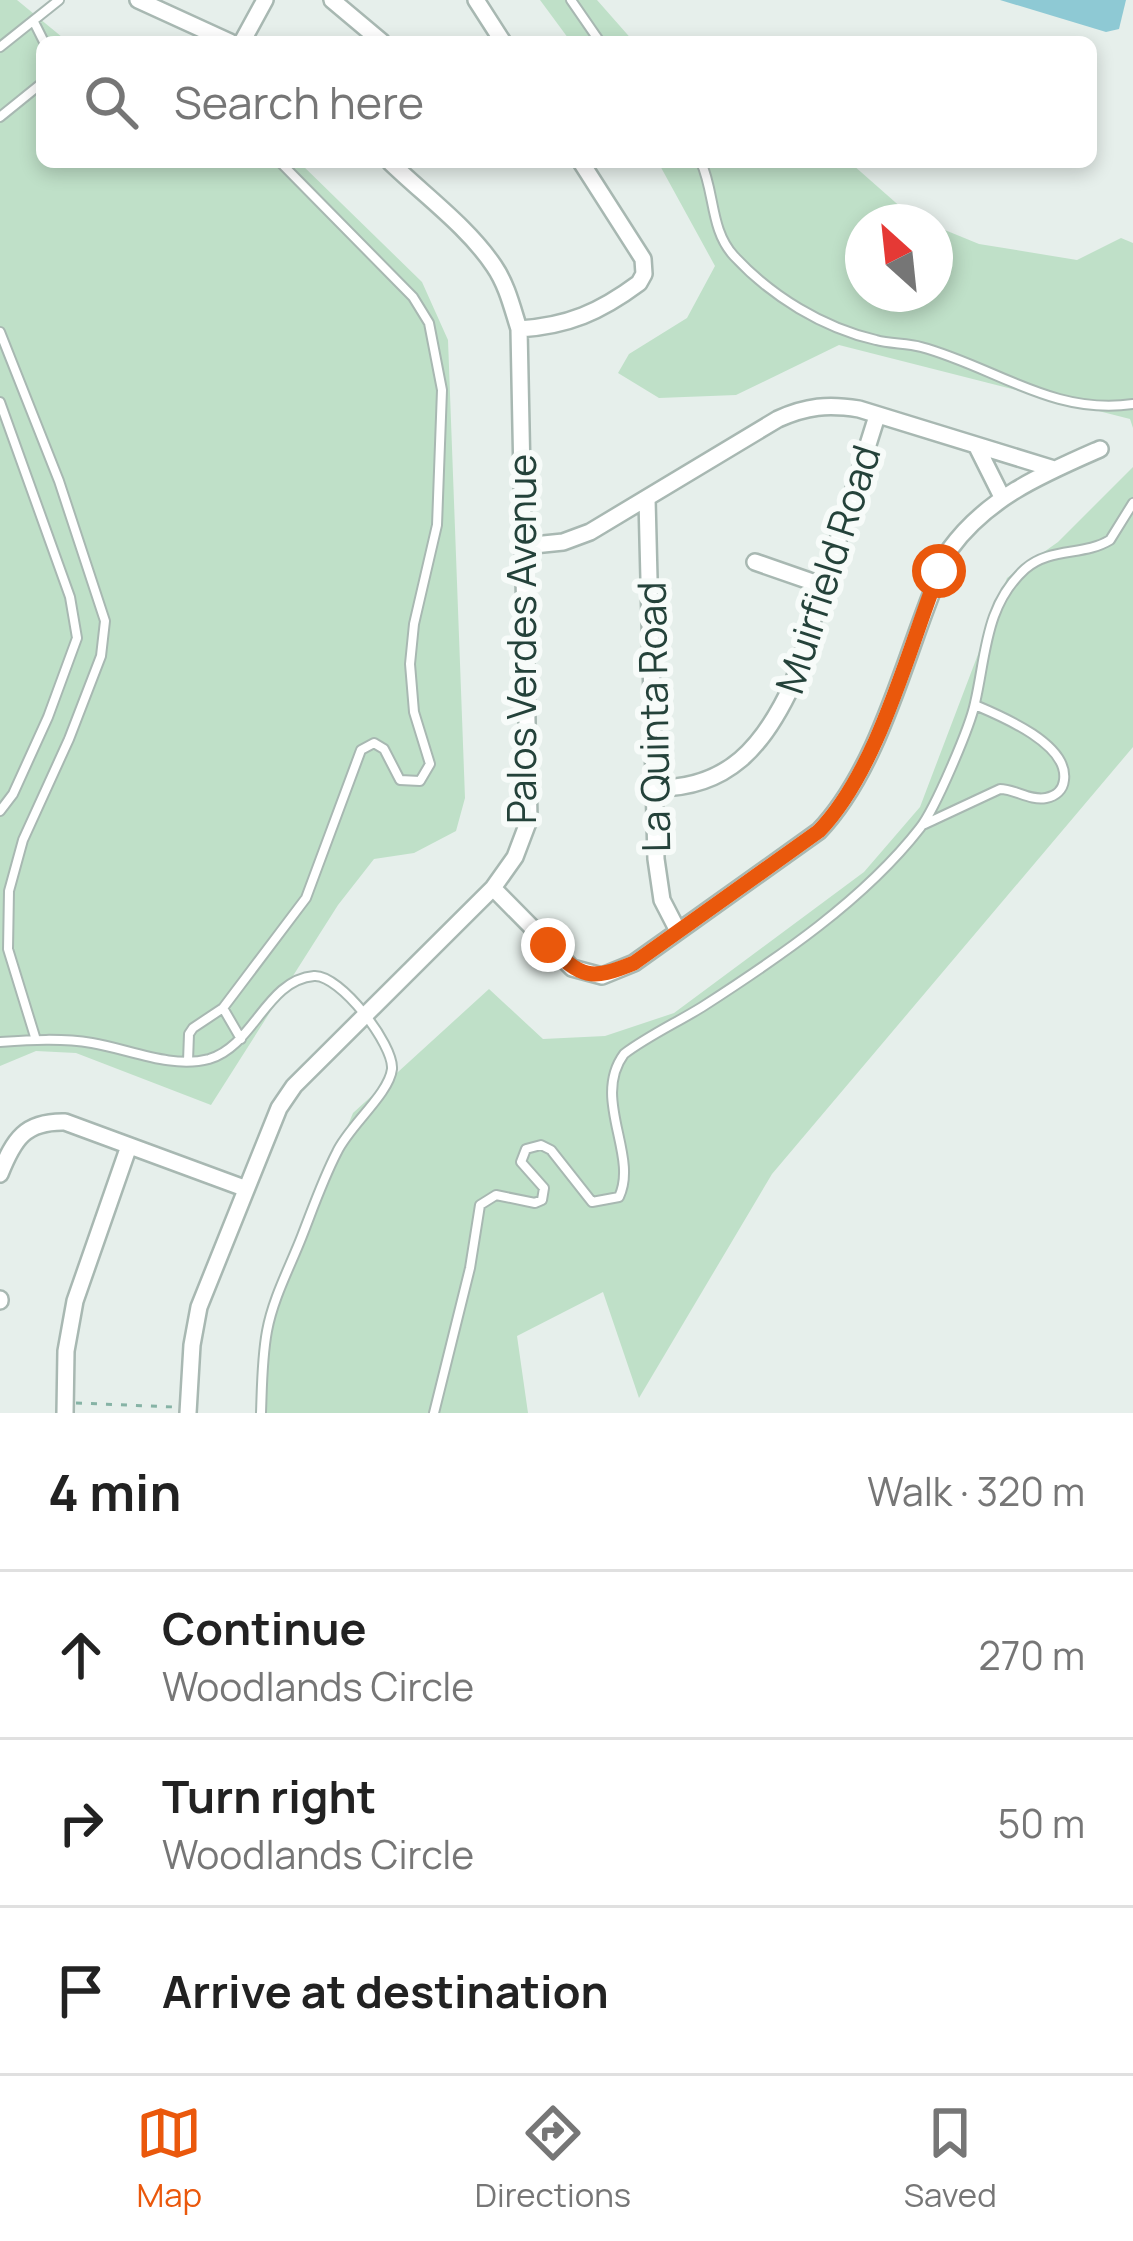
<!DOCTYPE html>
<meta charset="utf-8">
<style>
body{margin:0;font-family:Manrope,sans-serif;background:#f6f6f6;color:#222}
.compass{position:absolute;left:845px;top:204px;width:108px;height:108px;border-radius:50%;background:#fff;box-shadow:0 6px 18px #0003;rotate:333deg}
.stop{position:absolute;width:36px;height:36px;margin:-27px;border:9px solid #ea580c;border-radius:50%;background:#fff}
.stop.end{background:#ea580c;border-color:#fff;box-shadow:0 3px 12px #0008}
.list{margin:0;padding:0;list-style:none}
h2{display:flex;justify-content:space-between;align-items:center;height:156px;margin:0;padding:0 48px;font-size:51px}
h2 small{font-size:39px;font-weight:400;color:#767676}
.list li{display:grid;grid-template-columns:78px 1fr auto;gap:36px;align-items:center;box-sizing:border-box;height:168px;padding:0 48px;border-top:3px solid #e0e0e0}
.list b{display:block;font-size:45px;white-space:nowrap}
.list p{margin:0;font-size:39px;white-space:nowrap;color:#767676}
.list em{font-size:39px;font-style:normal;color:#767676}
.icon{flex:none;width:66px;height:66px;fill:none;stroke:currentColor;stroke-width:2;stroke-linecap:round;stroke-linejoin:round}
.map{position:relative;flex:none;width:1133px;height:1413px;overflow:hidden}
.search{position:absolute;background:#fff;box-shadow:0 6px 18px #0003;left:36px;right:36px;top:36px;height:132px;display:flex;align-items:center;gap:30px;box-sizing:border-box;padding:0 42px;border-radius:18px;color:#767676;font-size:45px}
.sheet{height:660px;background:#fff}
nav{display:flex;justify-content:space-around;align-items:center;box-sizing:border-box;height:168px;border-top:3px solid #e0e0e0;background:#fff;font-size:33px;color:#767676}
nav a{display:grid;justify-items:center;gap:6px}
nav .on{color:#ea580c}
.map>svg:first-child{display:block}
.green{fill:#bfe0c8}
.water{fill:#8ec9d4}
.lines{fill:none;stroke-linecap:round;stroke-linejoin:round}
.service-casing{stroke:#a8b8b2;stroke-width:12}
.minor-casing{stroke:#a8b8b2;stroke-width:20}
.path{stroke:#86b3a5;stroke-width:3;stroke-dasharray:6 9;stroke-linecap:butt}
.service{stroke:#fff;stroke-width:8}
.minor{stroke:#fff;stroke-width:15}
.route{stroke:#ea580c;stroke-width:15}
.labels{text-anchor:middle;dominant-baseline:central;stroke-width:12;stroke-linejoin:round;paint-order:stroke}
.street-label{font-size:39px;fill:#24423a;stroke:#f7fbf9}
</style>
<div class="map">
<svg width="1133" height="1413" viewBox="0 0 1133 1413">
<rect width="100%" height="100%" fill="#e6efeb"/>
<path class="green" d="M0 0H17L68 42H42V162H299L422 282 448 340 465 798 456 831 414 853 374 859 338 905 211 1105 76 1053 36 1051 0 1066Z
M540 0H597L634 42H571Z
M658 162 853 165 912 217 924 222H863V294H935V226L979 244 1077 260 1121 238 1133 243V428L1130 419 839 345 736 395 659 398 618 373 629 354 687 318 715 266Z
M1133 467V747L772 1174 639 1398 603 1292 517 1336 528 1413H261L267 1321 353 1113 489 989 543 1039 605 1036 674 1013 864 872 920 807 1007 578 1058 542Z"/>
<path class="water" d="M1000 0H1126L1119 29 1106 32Z"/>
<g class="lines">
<defs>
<path id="service" d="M571 0 600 42
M34 22 44 42
M0 47 59 0
M0 117 42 83
M701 162C715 193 710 230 734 256 771 296 823 328 876 340 890 344 907 343 921 347 993 366 1053 416 1133 404
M0 332 59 481 105 621 101 656 69 739 23 840 9 891 8 949 36 1040
M0 402 70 597 77 638 48 717 13 794 0 811
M925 824 1000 789C1015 789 1030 801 1046 798 1056 796 1063 790 1064 780 1069 744 1001 716 975 705
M223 1008 241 1039
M0 1042C30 1040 62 1038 92 1043 129 1049 171 1069 209 1059 254 1046 266 980 314 976 340 974 394 1045 392 1069 389 1094 349 1126 337 1152 323 1179 313 1208 302 1236 290 1267 273 1298 267 1331 262 1358 262 1386 261 1413
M188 1061 189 1034 193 1028 223 1008 306 898 361 750 374 743 384 749 400 780 420 781 430 764 414 712 410 664 414 624 437 525 442 390 429 323 413 297 280 162
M434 1413 470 1268 480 1205 496 1195 535 1203 542 1200 544 1188 521 1162 526 1149 541 1145 551 1150 592 1202 619 1197C639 1155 591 1099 624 1054 648 1036 676 1023 702 1007 778 958 864 900 920 828 935 809 970 727 975 703 986 656 985 605 1025 569 1050 547 1084 556 1110 540L1133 503"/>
<path id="minor" d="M138 0 230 42
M332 0 382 42
M476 0 503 42
M242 42 265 0
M519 329C568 326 600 312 639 283L644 274 643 259 581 162
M977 447 1002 497
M647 499 656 859 662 900 678 931
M524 546 563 542 590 532 778 419C807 406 828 404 859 409L1054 469
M755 562 824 586
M655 788C728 789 764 746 793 683L877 416
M493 888 572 968 602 976 634 963 819 831C885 762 909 635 950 549 988 497 1043 474 1100 449
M0 1174C14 1139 25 1121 65 1122L244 1188
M0 1299V1301
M65 1413 66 1351 75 1301 129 1146
M188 1413 192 1345 199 1307 279 1108 294 1086 493 888 515 857 529 820 519 329C512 307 507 285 494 266 468 227 424 195 390 162"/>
</defs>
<use href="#service" class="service-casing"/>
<use href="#minor" class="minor-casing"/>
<path class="path" d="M76 1403 175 1407"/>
<use href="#service" class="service"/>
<use href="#minor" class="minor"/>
</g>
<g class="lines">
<path class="route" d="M548 945C582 978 590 981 634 963L819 831C878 770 908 650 939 571"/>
</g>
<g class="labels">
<g class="street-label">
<text transform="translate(827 569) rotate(-72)">Muirfield Road</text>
<text transform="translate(521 639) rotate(-90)">Palos Verdes Avenue</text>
<text transform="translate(653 717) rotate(-91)">La Quinta Road</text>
</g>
</g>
</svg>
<svg class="compass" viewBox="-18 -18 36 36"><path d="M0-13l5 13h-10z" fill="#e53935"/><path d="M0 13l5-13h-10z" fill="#767676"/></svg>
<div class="stop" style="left:939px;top:571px"></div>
<div class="stop end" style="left:548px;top:945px"></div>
<div class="search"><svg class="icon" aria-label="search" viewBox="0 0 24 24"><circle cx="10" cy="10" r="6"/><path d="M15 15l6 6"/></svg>Search here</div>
</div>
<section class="sheet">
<h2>4 min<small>Walk · 320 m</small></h2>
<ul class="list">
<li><svg class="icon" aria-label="ahead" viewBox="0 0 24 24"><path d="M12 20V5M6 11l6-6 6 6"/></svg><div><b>Continue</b><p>Woodlands Circle</p></div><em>270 m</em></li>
<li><svg class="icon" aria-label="right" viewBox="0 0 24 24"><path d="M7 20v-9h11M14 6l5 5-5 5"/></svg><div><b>Turn right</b><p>Woodlands Circle</p></div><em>50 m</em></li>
<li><svg class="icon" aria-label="arrive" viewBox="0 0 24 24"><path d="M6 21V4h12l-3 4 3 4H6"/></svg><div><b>Arrive at destination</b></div></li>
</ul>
</section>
<nav>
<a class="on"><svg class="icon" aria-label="map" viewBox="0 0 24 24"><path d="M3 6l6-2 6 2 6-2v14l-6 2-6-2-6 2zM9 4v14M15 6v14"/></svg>Map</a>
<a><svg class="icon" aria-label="directions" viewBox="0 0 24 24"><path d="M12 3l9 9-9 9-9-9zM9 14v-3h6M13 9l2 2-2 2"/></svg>Directions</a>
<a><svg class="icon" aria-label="saved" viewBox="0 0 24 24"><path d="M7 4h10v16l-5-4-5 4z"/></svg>Saved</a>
</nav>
